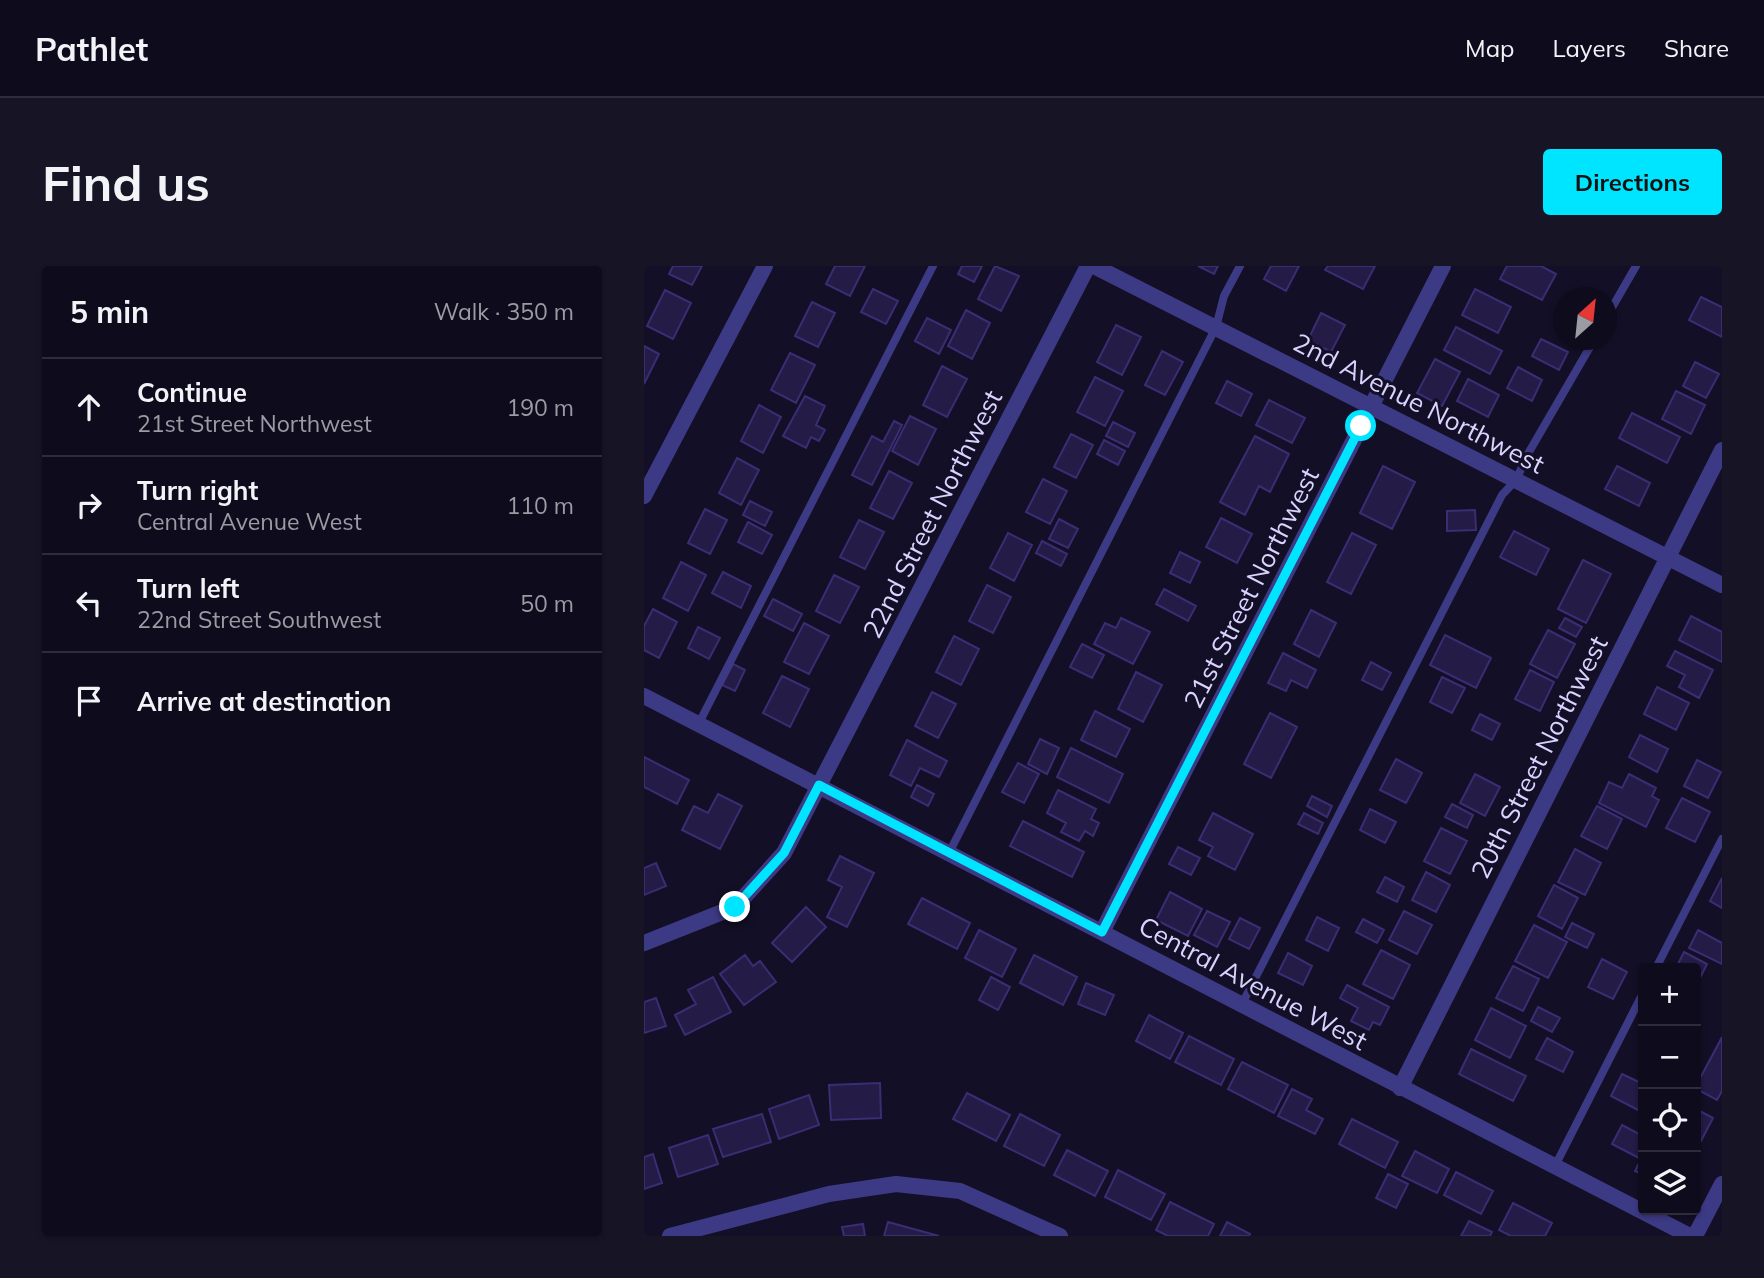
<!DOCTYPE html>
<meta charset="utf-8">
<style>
body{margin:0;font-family:Mulish,sans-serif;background:#171425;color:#f1f3f6}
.controls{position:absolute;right:21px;bottom:21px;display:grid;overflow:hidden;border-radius:7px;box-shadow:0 2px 5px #0004}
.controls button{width:63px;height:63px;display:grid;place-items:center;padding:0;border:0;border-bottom:2px solid #2e2b3b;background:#0e0b1c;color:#f1f3f6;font:35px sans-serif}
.compass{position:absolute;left:910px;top:21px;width:63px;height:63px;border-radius:50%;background:#0e0b1c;box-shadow:0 2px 5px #0004;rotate:27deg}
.stop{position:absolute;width:21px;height:21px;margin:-16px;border:5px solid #00e5ff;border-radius:50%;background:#fff}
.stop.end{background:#00e5ff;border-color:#fff;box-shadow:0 2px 7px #0008}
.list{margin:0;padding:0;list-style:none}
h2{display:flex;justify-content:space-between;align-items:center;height:91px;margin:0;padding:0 28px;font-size:30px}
h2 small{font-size:23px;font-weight:400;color:#9b9ba3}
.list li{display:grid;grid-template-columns:46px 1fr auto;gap:21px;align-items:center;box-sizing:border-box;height:98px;padding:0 28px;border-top:2px solid #2e2b3b}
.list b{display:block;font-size:26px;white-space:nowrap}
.list p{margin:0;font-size:23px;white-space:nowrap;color:#9b9ba3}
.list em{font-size:23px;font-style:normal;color:#9b9ba3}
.icon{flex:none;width:38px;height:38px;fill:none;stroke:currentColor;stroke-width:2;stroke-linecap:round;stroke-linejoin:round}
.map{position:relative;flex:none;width:1078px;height:970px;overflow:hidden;border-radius:7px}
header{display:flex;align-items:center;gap:42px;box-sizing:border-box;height:98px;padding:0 35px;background:#0e0b1c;border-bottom:2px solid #2e2b3b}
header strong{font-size:33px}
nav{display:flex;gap:38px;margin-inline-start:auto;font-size:24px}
.intro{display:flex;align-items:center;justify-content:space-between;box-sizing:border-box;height:168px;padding:0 42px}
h1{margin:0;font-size:49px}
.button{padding:18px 32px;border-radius:7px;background:#00e5ff;color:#111;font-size:24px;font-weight:700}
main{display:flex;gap:42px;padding:0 42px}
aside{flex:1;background:#0e0b1c;border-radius:7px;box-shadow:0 2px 5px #0004}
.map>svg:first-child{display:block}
.building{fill:#241b47;stroke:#3b2d73;stroke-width:2}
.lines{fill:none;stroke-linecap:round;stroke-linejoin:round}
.lane{stroke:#3d3a85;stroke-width:8}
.street{stroke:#3d3a85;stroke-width:16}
.route{stroke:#00e5ff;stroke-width:9}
.labels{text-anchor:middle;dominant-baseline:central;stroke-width:6;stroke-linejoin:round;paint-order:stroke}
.street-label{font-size:26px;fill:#d9d4ff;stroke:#130f26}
</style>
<header>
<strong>Pathlet</strong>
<nav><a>Map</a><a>Layers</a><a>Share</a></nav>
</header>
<div class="intro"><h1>Find us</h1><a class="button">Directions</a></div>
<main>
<aside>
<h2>5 min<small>Walk · 350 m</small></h2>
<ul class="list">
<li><svg class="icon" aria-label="ahead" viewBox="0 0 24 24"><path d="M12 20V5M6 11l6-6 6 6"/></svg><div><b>Continue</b><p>21st Street Northwest</p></div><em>190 m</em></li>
<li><svg class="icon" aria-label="right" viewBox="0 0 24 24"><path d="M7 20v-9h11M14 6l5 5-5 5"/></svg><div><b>Turn right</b><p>Central Avenue West</p></div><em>110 m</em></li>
<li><svg class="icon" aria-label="left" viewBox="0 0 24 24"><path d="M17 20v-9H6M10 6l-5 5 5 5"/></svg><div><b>Turn left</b><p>22nd Street Southwest</p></div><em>50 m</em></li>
<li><svg class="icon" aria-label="arrive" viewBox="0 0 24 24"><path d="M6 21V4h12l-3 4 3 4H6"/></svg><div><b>Arrive at destination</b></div></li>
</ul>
</aside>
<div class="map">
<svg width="1078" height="970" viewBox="0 0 1078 970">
<rect width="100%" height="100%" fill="#130f26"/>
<path class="building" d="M29 0H58L48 19 25 8Z
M191 0H221L206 30 182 18Z
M318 0H338L330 16 314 8Z
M351 0 375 10 357 45 334 33Z
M554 0H574L570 8Z
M627 0H655L642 25 620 13Z
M684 0H731L719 23 681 4Z
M863 0H897L912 8 898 34 856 13Z
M229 23 254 35 242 58 217 46Z
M831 23 867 41 854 67 818 49Z
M21 24 47 37 29 73 3 60Z
M1057 31 1078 41V71L1045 54Z
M168 36 191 47 174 81 151 70Z
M322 44 346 57 328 93 304 80Z
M677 47 701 59 687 86 664 74Z
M283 52 307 64 295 88 271 75Z
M472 59 497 71 478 109 453 96Z
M812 61 858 85 846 108 800 84Z
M897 73 924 86 915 104 888 90Z
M0 80 15 88 0 118Z
M518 85 539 96 521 129 501 119Z
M146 87 171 99 152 137 127 124Z
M791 93 816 106 798 140 773 127Z
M1051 96 1075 108 1062 132 1039 120Z
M298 100 323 113 303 151 279 139Z
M874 101 898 114 888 135 863 122Z
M451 111 479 125 461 160 433 146Z
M824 113 855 129 844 151 813 135Z
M583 115 608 128 597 150 572 137Z
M1032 125 1061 139 1047 168 1018 153Z
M161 130 181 140 172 159 181 164 175 175 167 171 162 182 139 170Z
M625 134 661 152 648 177 612 159Z
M115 139 137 151 119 187 97 175Z
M988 147 1036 171 1023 197 975 172Z
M266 150 292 163 274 199 248 185Z
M250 155 258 159 228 219 208 209 228 170 239 176Z
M469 156 491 167 484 181 462 170Z
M427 168 449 179 432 212 410 201Z
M611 170 645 188 626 226 615 220 601 249 576 236Z
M460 174 481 185 474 199 453 188Z
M93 192 115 204 97 239 75 227Z
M739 200 771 216 748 263 716 247Z
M973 200 1006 217 995 240 961 223Z
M245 205 268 217 249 253 226 242Z
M399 213 423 225 406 258 382 246Z
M106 235 128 246 121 260 99 249Z
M61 243 83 254 66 288 44 277Z
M831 244 832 264 803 265V245Z
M577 252 608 268 593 297 562 281Z
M415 253 434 263 424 282 405 273Z
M215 254 240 266 221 303 196 291Z
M104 256 128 269 118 288 94 276Z
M870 265 905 283 892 309 856 291Z
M364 267 388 279 370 315 346 302Z
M708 267 732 279 707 328 683 316Z
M398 275 423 288 417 300 392 287Z
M536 286 556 296 546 317 526 307Z
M939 294 967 308 942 357 914 343Z
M37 296 62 309 44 345 19 332Z
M79 306 107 320 97 342 68 327Z
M190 309 215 321 196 357 172 345Z
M343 319 367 331 349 367 325 355Z
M520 323 552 340 544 355 512 338Z
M129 333 158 348 149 365 120 350Z
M9 343 33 356 15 392 0 384V360Z
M667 344 692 357 675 391 650 378Z
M1047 350 1078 366V396L1035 374Z
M477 352 506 366 489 398 450 378 461 357 472 362Z
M921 352 938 361 932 371 915 362Z
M160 357 185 370 165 408 140 396Z
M54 361 76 372 65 393 44 382Z
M904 364 931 378 913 412 886 398Z
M801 369 847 392 832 422 786 399Z
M310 370 335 383 317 419 292 406Z
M438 378 460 389 448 412 426 401Z
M1031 385 1069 404 1055 432 1035 421 1041 409 1023 400Z
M639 387 672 404 663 422 647 414 642 425 624 417Z
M727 396 747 407 738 424 718 414Z
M89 398 101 404 91 425 78 419Z
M886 404 910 416 896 445 871 433Z
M492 406 518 419 499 456 474 443Z
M138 410 165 423 146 461 119 447Z
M798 411 821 422 808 447 786 436Z
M1013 421 1045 437 1032 464 1000 448Z
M288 426 312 438 294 472 271 460Z
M451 445 486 463 472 491 437 474Z
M626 447 653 461 627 512 600 498Z
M836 448 856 458 848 474 828 464Z
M996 469 1024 483 1013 506 985 491Z
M396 473 415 482 403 508 384 498Z
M263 474 303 495 295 511 276 502 267 520 246 509Z
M427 482 479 508 465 537 413 511Z
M0 491 45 514 33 538 0 521Z
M752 493 778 507 762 537 736 524Z
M1053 494 1077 506 1064 532 1040 520Z
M374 497 395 508 380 537 358 526Z
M831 508 856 521 841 550 816 537Z
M985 508 1012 522 1008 530 1015 534 1002 561 955 537 965 516 978 522Z
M273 519 290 528 284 540 267 531Z
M414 524 452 543 447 553 455 557 449 570 441 565 435 575 417 566 422 557 403 547Z
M74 528 98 540 76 583 38 564 50 540 64 547Z
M668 530 688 540 683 551 663 540Z
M1038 532 1066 546 1051 576 1022 562Z
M808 538 829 549 823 562 801 551Z
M953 540 978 553 963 583 937 570Z
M726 543 752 556 741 577 716 564Z
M569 547 609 568 591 604 564 590 569 581 555 574Z
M660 547 679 557 674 568 654 558Z
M379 555 440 586 428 611 366 580Z
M797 562 823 575 806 608 780 595Z
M534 581 556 592 547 609 525 598Z
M931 583 957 597 941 629 914 616Z
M196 590 230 607 203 661 183 651 198 621 184 614Z
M12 597 22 620 0 629V602Z
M782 606 806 619 792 646 768 634Z
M741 611 760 621 753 636 733 626Z
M1078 612V642L1066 635Z
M910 619 934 632 918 663 894 650Z
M526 626 558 643 544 670 512 654Z
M278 632 326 657 313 683 264 658Z
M162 641 182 661 148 696 128 677Z
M563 645 586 656 573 681 550 669Z
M760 645 788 659 773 688 745 674Z
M673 651 695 662 684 685 662 674Z
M596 652 616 662 605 683 585 673Z
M719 653 740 664 733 677 712 666Z
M928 657 950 668 943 682 921 671Z
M890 659 923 676 904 712 871 695Z
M335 664 372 683 358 711 321 692Z
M1054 664 1078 677V698L1045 682Z
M737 684 766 699 749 733 719 718Z
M1040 686 1063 698 1052 720V702H1032Z
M644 687 668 700 659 719 634 707Z
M101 689 109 700 116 695 132 716 100 739 76 708Z
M390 689 433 711 419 739 376 717Z
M958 693 983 706 969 733 944 721Z
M869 700 895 713 879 745 852 732Z
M69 711 87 746 41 769 31 749 52 738 44 724Z
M347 711 366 721 354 744 335 734Z
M442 717 470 729 461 749 434 738Z
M703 719 745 741 736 759 729 756 725 764 707 755 714 742 696 732Z
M12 732 22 760 0 767V736Z
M894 741 916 752 908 766 887 755Z
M847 742 882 760 866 792 831 774Z
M505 749 539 767 526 793 492 775Z
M545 770 590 793 577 819 531 796Z
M1078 771V825L1073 834 1052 823V820Z
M903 772 929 786 919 806 892 793Z
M827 783 882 810 869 835 815 808Z
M598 796 644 819 630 847 584 823Z
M978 808 999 818V838L996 845 967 830Z
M236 817 237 852 187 854 185 819Z
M648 823 668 833 662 844 679 853 671 868 634 850Z
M323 827 366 849 352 875 309 853Z
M165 829 175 859 135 873 125 843Z
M1052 843 1069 852 1057 875 1052 873Z
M118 848 127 876 79 891 69 863Z
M376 848 416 869 400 900 360 880Z
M708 853 754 876 741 902 695 878Z
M978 859 999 870V909L991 905 997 893 968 878Z
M64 869 74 898 34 911 25 882Z
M423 884 464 905 451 930 410 909Z
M771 885 805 903 793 927 758 910Z
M9 888 18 917 0 923V891Z
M474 904 521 928 507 954 461 931Z
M812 906 849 925 837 948 800 929Z
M744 908 764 918 752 942 732 932Z
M526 936 570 958 564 970H524L512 964Z
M869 937 908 957 901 970H867L855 964Z
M825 955 848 966 846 970H817Z
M244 956 295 970H240Z
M583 956 606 968 605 970H576Z
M219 958 221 970H200L198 961Z"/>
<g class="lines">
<path class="lane" d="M962 52 992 0
M55 457 289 0
M305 587 572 61 580 30 596 0
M1012 702 1078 573
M598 738 858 229 872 214 885 186 950 74
M910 902 999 727"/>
<path class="street" d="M450 0 1078 319
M0 230 121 0
M0 430 1046 970
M458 666 799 0
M0 677 91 641 140 587 444 0
M756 822 1078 184
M26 970 185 928 252 918 316 925 416 970
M1051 970 1078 918"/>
</g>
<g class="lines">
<path class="route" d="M91 641 140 587 175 519 458 666 717 160"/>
</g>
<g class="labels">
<g class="street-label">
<text transform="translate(775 137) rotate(27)">2nd Avenue Northwest</text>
<text transform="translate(288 248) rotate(-63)">22nd Street Northwest</text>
<text transform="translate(607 322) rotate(-63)">21st Street Northwest</text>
<text transform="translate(895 491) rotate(-63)">20th Street Northwest</text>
<text transform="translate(609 717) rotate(28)">Central Avenue West</text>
</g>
</g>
</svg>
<div class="controls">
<button>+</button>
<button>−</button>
<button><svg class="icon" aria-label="locate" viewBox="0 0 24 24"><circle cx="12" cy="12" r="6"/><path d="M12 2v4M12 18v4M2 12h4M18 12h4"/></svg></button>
<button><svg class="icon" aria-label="layers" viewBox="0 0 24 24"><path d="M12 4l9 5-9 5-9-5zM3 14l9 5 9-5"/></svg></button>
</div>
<svg class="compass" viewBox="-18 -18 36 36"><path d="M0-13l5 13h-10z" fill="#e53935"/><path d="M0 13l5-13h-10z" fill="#9b9ba3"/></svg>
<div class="stop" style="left:717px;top:160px"></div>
<div class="stop end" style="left:91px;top:641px"></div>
</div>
</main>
